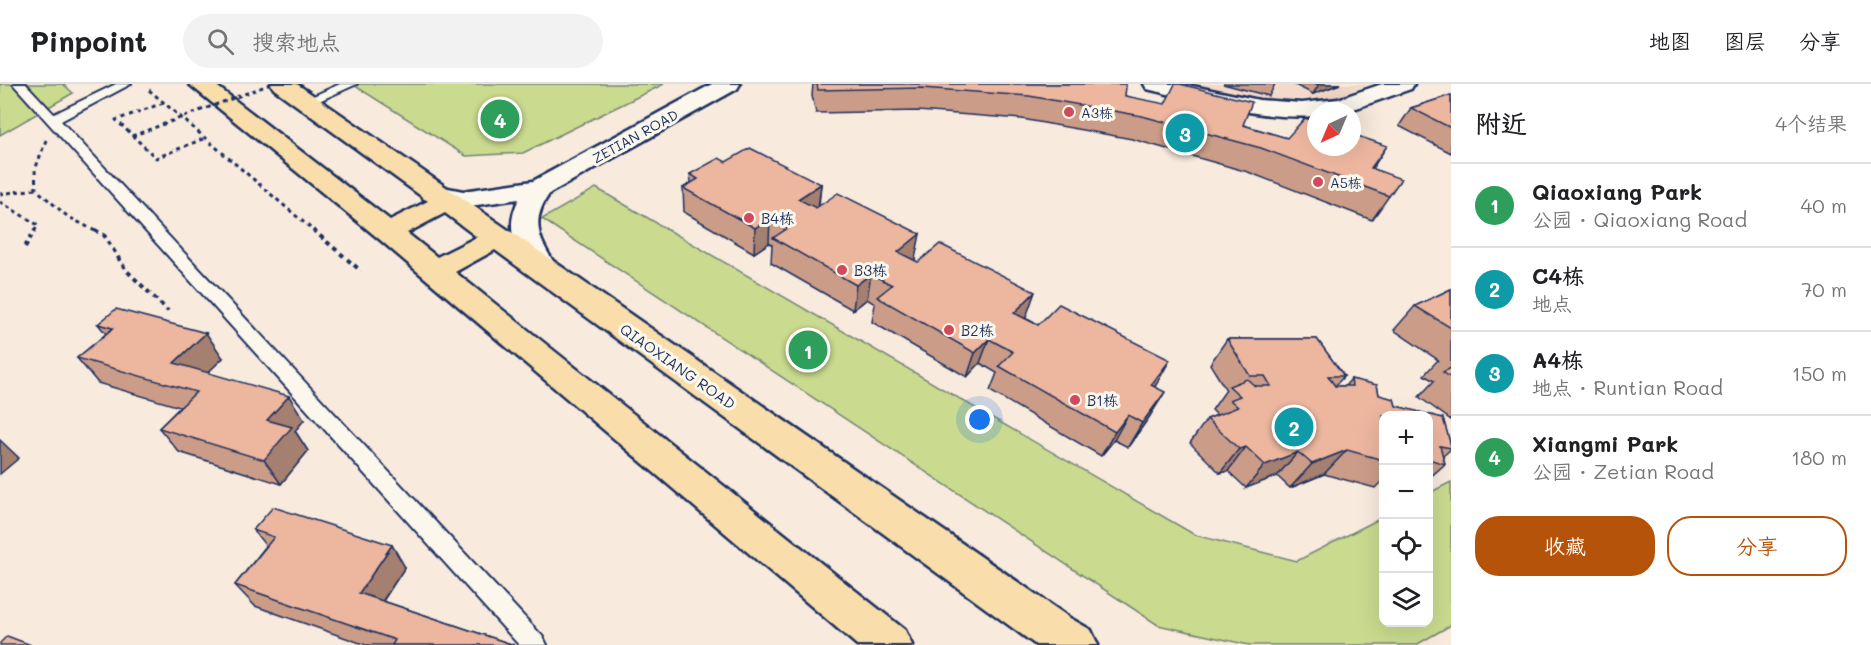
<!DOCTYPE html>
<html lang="zh">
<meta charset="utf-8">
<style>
body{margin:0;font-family:Mali,"LXGW WenKai TC",sans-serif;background:#f2f2f2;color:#202124}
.controls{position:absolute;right:18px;bottom:18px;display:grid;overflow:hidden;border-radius:12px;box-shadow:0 6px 24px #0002}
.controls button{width:54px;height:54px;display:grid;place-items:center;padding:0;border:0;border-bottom:2px solid #e0e0e0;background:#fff;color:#202124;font:30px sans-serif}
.compass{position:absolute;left:1307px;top:18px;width:54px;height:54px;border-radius:50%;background:#fff;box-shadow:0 6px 24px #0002;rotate:224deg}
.you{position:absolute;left:980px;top:336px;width:21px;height:21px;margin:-15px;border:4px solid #fff;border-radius:50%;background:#1a73e8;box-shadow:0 0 0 9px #1a73e833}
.badge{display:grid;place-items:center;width:39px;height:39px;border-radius:50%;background:#b45309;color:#fff;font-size:20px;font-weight:700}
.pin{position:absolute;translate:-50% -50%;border:3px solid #fff;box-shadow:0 2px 6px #0006}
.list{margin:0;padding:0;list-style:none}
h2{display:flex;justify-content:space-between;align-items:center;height:78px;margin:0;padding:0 24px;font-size:26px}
h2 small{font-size:20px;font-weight:400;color:#757577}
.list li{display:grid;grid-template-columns:39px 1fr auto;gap:18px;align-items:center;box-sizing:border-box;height:84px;padding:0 24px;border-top:2px solid #e0e0e0}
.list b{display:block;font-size:22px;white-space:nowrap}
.list p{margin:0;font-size:20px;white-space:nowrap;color:#757577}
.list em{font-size:20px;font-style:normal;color:#757577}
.actions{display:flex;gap:12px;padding:18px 24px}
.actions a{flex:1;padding:14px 0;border:2px solid #b45309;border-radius:24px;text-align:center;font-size:21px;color:#b45309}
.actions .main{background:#b45309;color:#fff}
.icon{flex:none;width:33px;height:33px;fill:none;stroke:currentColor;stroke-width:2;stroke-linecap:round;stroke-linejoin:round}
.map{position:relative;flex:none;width:1451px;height:561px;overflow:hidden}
header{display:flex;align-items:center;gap:36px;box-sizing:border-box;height:84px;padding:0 30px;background:#fff;border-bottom:2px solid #e0e0e0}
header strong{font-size:28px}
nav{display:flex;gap:33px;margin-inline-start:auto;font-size:21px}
.search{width:420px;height:54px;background:#f2f2f2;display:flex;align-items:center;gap:15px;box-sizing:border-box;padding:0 21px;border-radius:33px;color:#757577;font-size:22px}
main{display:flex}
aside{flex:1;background:#fff}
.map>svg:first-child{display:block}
.built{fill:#f4daca}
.green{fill:#cada8e;stroke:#728476;stroke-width:1.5}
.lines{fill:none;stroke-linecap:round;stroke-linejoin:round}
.lane-casing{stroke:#1b2f5e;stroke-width:4}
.street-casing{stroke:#1b2f5e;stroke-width:5}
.primary-casing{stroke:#1b2f5e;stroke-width:5}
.path-far1{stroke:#1b2f5e;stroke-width:3;stroke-dasharray:4 4;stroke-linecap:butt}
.path{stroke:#1b2f5e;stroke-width:4;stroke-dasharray:4.5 4.5;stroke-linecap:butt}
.lane{fill:#fbf7ec;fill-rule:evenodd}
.street{fill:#fbf7ec;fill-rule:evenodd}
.primary{fill:#f9deab;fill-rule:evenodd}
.path-bridge{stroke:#1b2f5e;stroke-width:3;stroke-dasharray:4 4;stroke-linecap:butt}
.wall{fill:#cb9d89;stroke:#1b2f5e;stroke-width:1.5}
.shaded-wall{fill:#a57f6f;stroke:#1b2f5e;stroke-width:1.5}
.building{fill:#ecb69f;stroke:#1b2f5e;stroke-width:1.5}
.poi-dot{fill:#d1495b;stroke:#fbf7ec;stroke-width:2}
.labels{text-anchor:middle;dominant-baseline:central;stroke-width:6;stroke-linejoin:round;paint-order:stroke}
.far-poi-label{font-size:14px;fill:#1b2f5e;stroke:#fbf7ec;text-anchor:start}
.far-street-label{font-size:14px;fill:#1b2f5e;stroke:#fbf7ec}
.poi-label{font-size:15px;fill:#1b2f5e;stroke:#fbf7ec;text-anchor:start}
.street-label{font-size:15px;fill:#1b2f5e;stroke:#fbf7ec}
</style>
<header>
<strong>Pinpoint</strong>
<div class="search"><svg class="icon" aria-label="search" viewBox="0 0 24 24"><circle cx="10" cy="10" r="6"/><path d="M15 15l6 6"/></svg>搜索地点</div>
<nav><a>地图</a><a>图层</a><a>分享</a></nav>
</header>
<main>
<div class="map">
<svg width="1451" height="561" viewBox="0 0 1451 561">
<rect width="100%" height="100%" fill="#f8eadd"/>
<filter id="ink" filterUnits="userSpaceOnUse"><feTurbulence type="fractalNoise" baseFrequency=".0167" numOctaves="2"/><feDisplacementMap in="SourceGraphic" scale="12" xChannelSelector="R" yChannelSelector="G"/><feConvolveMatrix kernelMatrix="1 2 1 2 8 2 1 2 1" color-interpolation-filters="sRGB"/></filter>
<g filter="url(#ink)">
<path class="built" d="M1180 0H1368L1333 15H1256Z"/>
<path class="green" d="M0 0H63L73 9 0 51Z
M352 0H664L523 69 466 72Z
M596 104 1195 451 1297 477 1383 433 1384 538H1428L1429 409 1451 398V541L1416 561H1249L1158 541 542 135Z"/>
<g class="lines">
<defs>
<path id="lane" d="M13 0H26L54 30 116 0H131L61 37 543 553 547 561H519Z
M340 0H357L310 21 306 22 300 18Z"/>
<path id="street" d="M712 0H740L737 5 550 109C527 140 542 160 560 188L555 195 545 198 535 195C517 169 503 146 519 115L463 123 424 115 420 109 424 103 433 101 463 107 533 97Z
M1144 0H1183L1259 16 1302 19 1338 15 1382 0H1414L1411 5 1348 27H1316V32C1259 36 1202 18 1147 5Z"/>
<path id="primary" d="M189 0H214L390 136 428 117 274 5 271 0H297L1070 534 1091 546 1098 561H1036L495 166 455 188 905 546 912 561H857L378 154ZM445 129 477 153 437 173 407 149Z"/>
</defs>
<use href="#lane" class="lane-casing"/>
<use href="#street" class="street-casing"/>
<use href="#primary" class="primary-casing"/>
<path class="path-far1" d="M149 6 315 148
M163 19 116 36 156 74 205 54
M46 56 35 86 36 105 67 132 97 148
M0 110 36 105
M0 118 38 141 34 148"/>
<path class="path" d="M95 146 104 151 126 186 168 227
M313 146 361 187
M25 163 35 146"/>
<use href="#lane" class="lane"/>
<use href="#street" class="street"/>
<use href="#primary" class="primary"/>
<path class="path-bridge" d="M132 52 271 0"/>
</g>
<path class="wall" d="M813 0H1126L1125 12 1243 41 1287 54 1387 62 1372 85 1389 112 1372 136 1248 88 1132 55 1022 35 918 27 816 29 812 12Z
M1223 0H1275L1269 12Z
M1293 0H1340L1313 10Z
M1451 11V69L1399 42 1411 24Z
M726 78 821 100 819 122 915 175 913 176 1026 233 1025 234 1155 302 1150 332 1128 363 1114 356 1101 372 990 307 997 289 980 279 967 293 872 238 875 220 867 215 853 226 771 179 772 161 769 159 754 169 684 128 683 104 691 99 690 90Z
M1451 205V336L1419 313 1434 297 1424 291 1438 276 1394 246 1415 222Z
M98 240 223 274 207 289 304 336 295 347 308 367 281 400 179 368 159 344 180 323 98 299 77 274 106 250Z
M1227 255H1317L1344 292 1335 302H1345L1351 295 1377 301 1379 311 1394 315 1396 322 1443 334 1451 362V365L1443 372 1445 380 1428 395V332H1383V396L1375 404 1324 390 1290 404 1277 392 1246 404 1228 387 1220 389 1190 359 1207 335 1217 331 1212 326 1226 306 1210 280Z
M253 446 405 483 383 517 514 561H366L255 522 235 501 266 462Z"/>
<path class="shaded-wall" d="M1319 0H1340L1313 10Z
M821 100 818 124 796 140 798 115Z
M770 134 769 159 754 169 755 144Z
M920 150 915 175 893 193 898 168Z
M871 190 867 215 853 226 856 201Z
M1035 208 1026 233 1005 254 1014 229Z
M206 249 223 274 192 304 174 279Z
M989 255 980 279 967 293 975 269Z
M1170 276 1156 301 1137 325 1151 301Z
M1165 308 1150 332 1128 363 1142 339Z
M289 312 304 336 295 347 308 367 281 400 264 376 267 336Z
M1128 331 1114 356 1101 372 1115 348Z
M0 356 19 374 0 390Z
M1246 363 1228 387 1220 389 1239 365Z
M1347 366 1324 390 1290 404 1312 380Z
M1298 368 1277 392 1246 404 1265 381Z
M392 461 405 483 374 530 359 509Z"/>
<path class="building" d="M817 0H1126L1125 12 1165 20 1175 0H1180L1252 18 1243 41 1287 54 1305 34 1316 38V63H1352V50L1387 62 1371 84 1401 95 1389 112 1261 64 1142 32 1029 12 922 4 818 6Z
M1451 11V44L1411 24Z
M750 64 821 100 798 115 816 124 838 109 920 150 898 168 918 178 940 160 1035 208 1014 229 1038 241 1059 220 1170 276 1151 301 1165 308 1142 339 1128 331 1115 348 999 282 1013 268 989 255 975 269 877 213 892 201 871 190 856 201 773 154 788 144 770 134 755 144 683 104 698 95 690 90 719 74 726 78Z
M1451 205V244L1415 222Z
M116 225 206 249 174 279 289 312 267 336 292 343 264 376 159 344 196 308 77 274 113 244 98 240Z
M1227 255H1317L1344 292H1328L1335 302H1352L1351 295 1377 301 1379 311 1394 315 1396 322 1443 334 1451 362V364L1440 362 1445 380 1428 375V332H1383V376L1347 366 1312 380 1298 368 1265 381 1246 363 1239 365 1207 335 1238 323 1230 316 1240 312 1229 302 1247 295 1255 302H1271L1265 292H1250Z
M1451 284V294L1443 288Z
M273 423 392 461 359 509 514 561H392L395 556 235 501 274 453 253 446Z
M7 552 31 561H0V559Z"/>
</g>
<g class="poi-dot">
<circle cx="1069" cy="28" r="6"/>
<circle cx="1318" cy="98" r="6"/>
<circle cx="749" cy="134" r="6"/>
<circle cx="842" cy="186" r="6"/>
<circle cx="949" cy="246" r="6"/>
<circle cx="1075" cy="316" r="6"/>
</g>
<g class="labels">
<g class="far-poi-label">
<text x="1081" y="28">A3栋</text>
<text x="1330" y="98">A5栋</text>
</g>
<g class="far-street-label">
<text transform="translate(635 52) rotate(-29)">ZETIAN ROAD</text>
</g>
<g class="poi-label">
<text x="761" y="134">B4栋</text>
<text x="854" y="186">B3栋</text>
<text x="961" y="246">B2栋</text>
<text x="1087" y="316">B1栋</text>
</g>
<g class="street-label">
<text transform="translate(678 282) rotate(35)">QIAOXIANG ROAD</text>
</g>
</g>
</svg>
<div class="controls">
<button>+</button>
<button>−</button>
<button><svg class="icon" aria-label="locate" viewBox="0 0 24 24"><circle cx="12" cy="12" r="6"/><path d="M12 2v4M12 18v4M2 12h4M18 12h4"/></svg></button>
<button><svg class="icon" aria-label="layers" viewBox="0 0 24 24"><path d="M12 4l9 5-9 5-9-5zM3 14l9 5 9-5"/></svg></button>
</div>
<svg class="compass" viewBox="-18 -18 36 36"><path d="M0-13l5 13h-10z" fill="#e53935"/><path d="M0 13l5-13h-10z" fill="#757577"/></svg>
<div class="you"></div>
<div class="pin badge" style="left:808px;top:266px;background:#2e9e5b">1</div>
<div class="pin badge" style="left:1294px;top:343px;background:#0f9aa8">2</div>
<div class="pin badge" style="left:1185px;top:49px;background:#0f9aa8">3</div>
<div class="pin badge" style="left:500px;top:35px;background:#2e9e5b">4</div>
</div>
<aside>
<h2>附近<small>4个结果</small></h2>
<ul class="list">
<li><span class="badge" style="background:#2e9e5b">1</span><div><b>Qiaoxiang Park</b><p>公园 · Qiaoxiang Road</p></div><em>40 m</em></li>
<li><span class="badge" style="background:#0f9aa8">2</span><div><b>C4栋</b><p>地点</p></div><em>70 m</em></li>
<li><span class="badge" style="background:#0f9aa8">3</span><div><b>A4栋</b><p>地点 · Runtian Road</p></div><em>150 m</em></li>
<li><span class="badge" style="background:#2e9e5b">4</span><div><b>Xiangmi Park</b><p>公园 · Zetian Road</p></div><em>180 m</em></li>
</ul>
<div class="actions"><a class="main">收藏</a><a>分享</a></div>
</aside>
</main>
